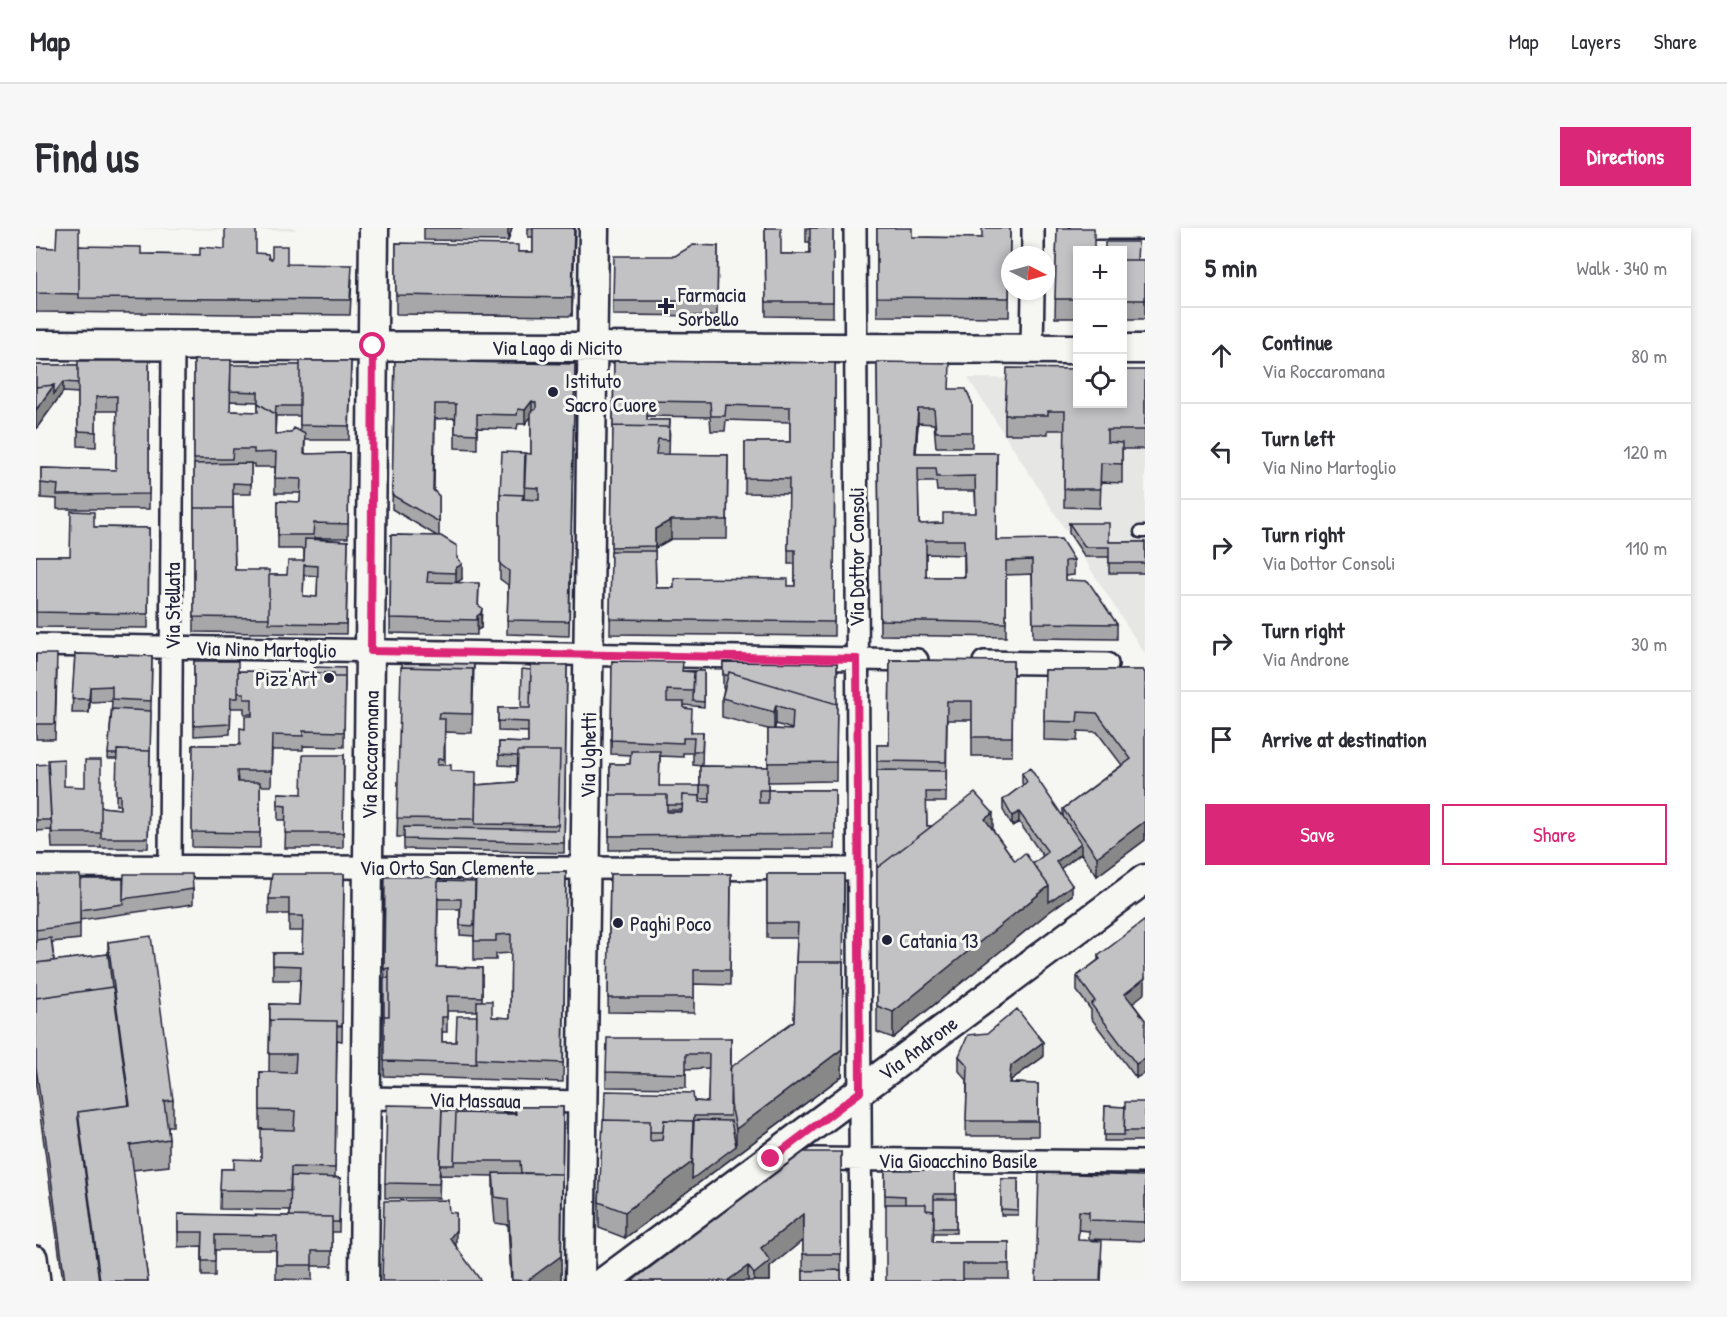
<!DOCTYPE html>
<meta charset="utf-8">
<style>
body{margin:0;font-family:"Patrick Hand",sans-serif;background:#f7f7f7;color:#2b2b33}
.controls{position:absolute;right:18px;top:18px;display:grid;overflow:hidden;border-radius:0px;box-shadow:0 3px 9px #0003}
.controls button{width:54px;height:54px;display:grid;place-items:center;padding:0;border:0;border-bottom:2px solid #e1e1e2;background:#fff;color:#2b2b33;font:30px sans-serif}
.compass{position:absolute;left:965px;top:18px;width:54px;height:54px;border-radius:50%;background:#fff;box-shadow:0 3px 9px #0003;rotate:96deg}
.stop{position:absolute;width:18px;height:18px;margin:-14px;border:4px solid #db2777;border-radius:50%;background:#fff}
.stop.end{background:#db2777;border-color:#fff;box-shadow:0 2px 6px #0008}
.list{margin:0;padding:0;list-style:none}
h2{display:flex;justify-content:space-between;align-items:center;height:78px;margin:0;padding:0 24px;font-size:26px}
h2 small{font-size:20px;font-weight:400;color:#7c7c81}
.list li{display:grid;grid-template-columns:39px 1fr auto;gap:18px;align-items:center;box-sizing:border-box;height:96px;padding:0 24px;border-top:2px solid #e1e1e2}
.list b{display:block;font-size:22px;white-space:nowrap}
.list p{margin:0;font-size:20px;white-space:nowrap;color:#7c7c81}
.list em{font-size:20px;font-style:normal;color:#7c7c81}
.actions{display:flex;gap:12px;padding:18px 24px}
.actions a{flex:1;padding:14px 0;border:2px solid #db2777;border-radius:0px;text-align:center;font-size:21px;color:#db2777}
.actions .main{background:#db2777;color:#fff}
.icon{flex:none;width:33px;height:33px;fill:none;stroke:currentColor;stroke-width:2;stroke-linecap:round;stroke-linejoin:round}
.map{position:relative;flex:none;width:1109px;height:1053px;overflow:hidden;border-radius:0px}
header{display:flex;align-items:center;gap:36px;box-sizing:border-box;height:84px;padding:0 30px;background:#fff;border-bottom:2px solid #e1e1e2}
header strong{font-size:28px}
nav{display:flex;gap:33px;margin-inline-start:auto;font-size:21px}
.intro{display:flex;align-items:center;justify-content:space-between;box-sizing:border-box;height:144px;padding:0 36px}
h1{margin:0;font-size:42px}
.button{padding:15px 27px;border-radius:0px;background:#db2777;color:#fff;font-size:21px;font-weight:700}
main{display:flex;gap:36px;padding:0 36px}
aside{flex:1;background:#fff;border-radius:0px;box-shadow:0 3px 9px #0003}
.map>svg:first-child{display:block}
.built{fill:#e6e6e4}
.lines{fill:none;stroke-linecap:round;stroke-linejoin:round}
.lane-casing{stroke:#22223b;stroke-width:15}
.street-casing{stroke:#22223b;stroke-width:26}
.secondary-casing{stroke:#22223b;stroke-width:33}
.lane{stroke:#f6f6f2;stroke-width:10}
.street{stroke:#f6f6f2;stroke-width:21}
.secondary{stroke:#f6f6f2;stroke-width:28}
.wall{fill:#a7a7a9;stroke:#22223b;stroke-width:1.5;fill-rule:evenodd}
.shaded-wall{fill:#888889;stroke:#22223b;stroke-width:1.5}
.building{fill:#c2c2c4;stroke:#22223b;stroke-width:1.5;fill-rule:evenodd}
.route{stroke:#db2777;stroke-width:8}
.poi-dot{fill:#22223b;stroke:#f6f6f2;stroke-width:2}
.labels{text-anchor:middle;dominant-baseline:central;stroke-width:6;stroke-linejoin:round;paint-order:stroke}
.poi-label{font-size:21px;fill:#22223b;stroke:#f6f6f2;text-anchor:start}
.street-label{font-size:21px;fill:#22223b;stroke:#f6f6f2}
</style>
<header>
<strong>Map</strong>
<nav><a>Map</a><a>Layers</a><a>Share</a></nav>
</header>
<div class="intro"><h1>Find us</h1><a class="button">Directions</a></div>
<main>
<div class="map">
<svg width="1109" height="1053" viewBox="0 0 1109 1053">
<rect width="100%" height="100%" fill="#f6f6f2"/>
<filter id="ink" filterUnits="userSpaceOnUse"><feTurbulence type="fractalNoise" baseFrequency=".0167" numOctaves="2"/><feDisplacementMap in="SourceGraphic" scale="12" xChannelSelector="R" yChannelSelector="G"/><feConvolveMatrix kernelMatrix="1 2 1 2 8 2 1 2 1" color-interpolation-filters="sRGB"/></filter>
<g filter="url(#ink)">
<path class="built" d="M97 0H260L259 2 220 3Z
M932 150 1041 151 1042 176H1086L1109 151V426Z"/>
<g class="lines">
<defs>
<path id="lane" d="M1104 304H1109"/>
<path id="street" d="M819 0 825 1053
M1045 0H1109
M997 27V0
M996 121 997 63
M0 417 881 432
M948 434 1071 436
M0 638 822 641
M134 638 137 117
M331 870 548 874
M778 931 1109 934
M0 1029 3 1053"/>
<path id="secondary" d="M0 117 1042 121
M1086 121H1109
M328 1053 338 0
M544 1053 558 0
M569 1053 1109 651"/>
</defs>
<use href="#lane" class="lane-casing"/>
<use href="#street" class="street-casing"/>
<use href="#secondary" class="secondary-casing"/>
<use href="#lane" class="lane"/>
<use href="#street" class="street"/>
<use href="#secondary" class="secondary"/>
</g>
<path class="wall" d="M388 0H476L472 13 388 12Z
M492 0H539L536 88 360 86V15L482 24H497V9H492Z
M729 0 745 26H774V14H770V0H797V89L730 88Z
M841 0 876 9 946 10 974 0 973 89 841 88Z
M1021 0 1041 22V90H1019Z
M43 18 105 26 164 27 220 25 233 31 251 36 316 51 314 87 0 84V19L20 20Z
M682 18 681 88 577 87V73L639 28Z
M1086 22 1101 32H1109V91H1086Z
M158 132 195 139 264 137 315 133 313 212H269V226L313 225 312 310H278V311L312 313 310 406 158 404ZM194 173 222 174V184L194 183ZM240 188H264V203L255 205 239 206ZM215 236H218V239H239V265H265L264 274 242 273V321H268V333L251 347H233L199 342 197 266H215ZM268 347 282 348 281 369 267 368Z
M113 133V281H21V271L5 270V240L80 242 81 183H60V219L42 218V165L27 164 0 201V137H42Z
M359 133 539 136 533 408 471 406 472 357 464 351V266L495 226V188L489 196H482L481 201 441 200V221L419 220V190L399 191 398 263 403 268V308L421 330 426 351 421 354 443 378 446 380 445 400 441 402V407L354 405 355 307 401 308 356 281Z
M578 133 799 135 798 408 574 406ZM611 188 674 189 675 203H689L690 192 754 194V214H709V265L753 266 752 336H759V358L620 360 619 320 635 311H691L692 227H633L634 192H611Z
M841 134 913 161 936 175V219H900L898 196 882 195 880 225H961L960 312 1038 332V347L1029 348V352L1081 396V411L997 410 996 346 970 347V409L844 407ZM882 254H900L901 263H939L940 285 907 295 883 296ZM890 326 928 327V349H890Z
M1109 142V221H1086V255L1065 254 1064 280 1028 279 1029 202H1012V206H969V187Z
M1033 295 1073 314H1109V345H1073V329H1049L1033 305Z
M58 299 113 300 112 400 0 399V328H34Z
M0 426 21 441 19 511H0Z
M39 426 116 428 112 620H65V617V620H16L15 602 0 603V537L28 558 65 579 84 581V577H80L81 531H72L76 473 54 474 53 485H36Z
M854 432 977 433 976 528H936V492H911L910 574H890L891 598 957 602 979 633 997 636 1007 628 983 594 976 598 967 582V572L987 557 986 555V545L1027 588V581L1086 537 1061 504 1042 503 1041 513 1008 512 1009 442H1107L1109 612 1061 648 1045 625 1024 641 1036 667 1013 684 857 810 841 804V517H853Z
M158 433 202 443 278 445 309 440 308 519 267 518V522H236L235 558H224V620L156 619 157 517H204L209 501 216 488V486H208V480H195L194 506 158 508Z
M576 433 647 443H668V479L648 477V480L656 504H667L666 538 657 537V525H647V529L624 528 623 558 664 574H674V571H664V538L732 539V501L686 489V470L688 461 687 460V434L801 435 800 553 732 554V562H799V621L573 622 574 536H594L595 527 575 526ZM740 496 756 501V502L738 501ZM631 582H646V584H631Z
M438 436 436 505 409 504V537L415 543 440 557 481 554V538L463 537V514L492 515V504L462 503V480H485L495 442 531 437 528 625 368 621V609H361L366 439Z
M308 527 307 620H249L250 592H242V565L266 566Z
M530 644 527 854 348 848 349 649 402 656 439 654ZM402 681H424V707L438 708V732H460V726L475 725 474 790 456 789 446 773V740L401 739ZM411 783H441V788L420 814H406V804H411Z
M308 646 306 813 301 812 299 949 304 950 303 1004H296V1038H276V1052L240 1051V1022H179V1048H166V1018L142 1019V986L254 988V982L184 981 185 941H198L225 932 227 901H224V844H233L234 776 263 777 264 752H237V725H266L267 703H253V686H233V671Z
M574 646H695L694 757 658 756V785L572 784Z
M731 646H808L806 848 589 1010 563 1000V974L568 892 658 873 672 874 673 840 650 841V860L570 859V844L695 810V840L758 793 761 710H731Z
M0 647 157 661V676L44 692V665V711L16 714 18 733 72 726V714L137 872V898H132L133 911V938L97 942 112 1053H27L0 858Z
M1062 728 1109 792 1100 850 1055 790V782L1041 763V748L1062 732Z
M923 828 1007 829 975 852V855L1002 856V908H930L931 852 923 843Z
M1109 874V913H1068L1069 878 1089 879Z
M479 879H527L525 1053H475L472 997 459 995 457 971V948L404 947V943L403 970H349V955L406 883 479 886Z
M805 924V1053H767V1012L734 1039V1053H596Z
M849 942H920V1005H898L897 1014H973V1051H927L849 977Z
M1003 945 1109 948V1013L1053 1011V1003L1043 1002 1042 1012 1066 1032 1065 1053Z
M965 951H982V987H965Z"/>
<path class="shaded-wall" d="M472 0H476L472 13Z
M539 0 536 88V70Z
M27 154V164L0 201V182L18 157Z
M496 173V188L489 196V182Z
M882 181V195L879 239V225Z
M635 292V311L619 320V301Z
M426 336V351L420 355V360V340Z
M443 355 442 387 445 385V400L441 402Z
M54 459V474L53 485V471Z
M740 477V496L738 503V484Z
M983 584V594L976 598V588Z
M957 585V611L949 591Z
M1109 593V612L1061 648V629Z
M1045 615V625L1020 644V634Z
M808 646 806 848 589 1010V984L656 934 700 918V901L806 821Z
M1036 657V667L1013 684 857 810V784L1013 658Z
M1109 750V765L1089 781V766Z
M1007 814V829L975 852 973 870V855L975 838Z
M1109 830V845L1100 850V836Z
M527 894 525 1053H491Z
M420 985V1028L414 1010Z
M767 986V1012L734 1039V1053H718V1046L725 1020Z
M712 1038V1053H691Z"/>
<path class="building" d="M21 0H43V66L0 65V19L20 20Z
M189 0H220V25L232 26 233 31H236V18H251V36L316 37 314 72 43 70V18L105 19V26L164 27V19L189 21Z
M497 0H538L536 70 360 67V15L482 17V24H497Z
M729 0H745V26H774V0H797V74H730Z
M841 0H876V9L946 10V0H974L973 70 841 69Z
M1021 0H1058V22H1041V71H1019Z
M1069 14H1102L1101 32H1086V22H1069Z
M657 17 682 18 681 73H577L578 28H639Z
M1086 32H1109V72H1086Z
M158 132H195L194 183 222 184V175L239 186V206L255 205 258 200 269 206 268 226 313 225 312 296 278 295 277 307H242V273L264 274 265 251 239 250 240 224 218 225V221H197L196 231H158Z
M42 133H113V266L21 267 22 257 5 255V240L80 242 81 168 60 169V204L42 203Z
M264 133H315L313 198 264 197Z
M359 133 539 136 533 393 471 392 473 343 464 336V266L488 267 486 271 503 272V260L488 259 489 225 495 226V184L500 181V175L496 173 489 182 482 181 481 187 441 186V206L419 205 420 176H399L397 262 403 268V294L356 267Z
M578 133 799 135 798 394 574 391 575 323H619L620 360H638V350L752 351V358H759V322H752L753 251 709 250V214H754V179L690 177 689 188H675L674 174 611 173V192H634L633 203V199L577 198Z
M841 134 914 135 913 161H930L936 175V204H900L898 181H882L879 225H961L960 312 1025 311 1038 332 1029 333V352L1052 353 1081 396 997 395 996 332 970 333V395L844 392ZM882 240H900L901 249 939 248 940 285H907V295L883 296ZM890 312H928L929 349H890Z
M0 137H42V155L27 154 18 166V157L0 159Z
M195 137H264V178H240L239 190V186L222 175V164L194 163Z
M971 140 1041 141V176H1086V142H1109V202H1071V214L1086 215V236L1065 235 1064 261H1028L1029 183H1012V187H969Z
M18 157 0 182V159Z
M577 198 633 199V212L622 211 620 226 692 227 691 292H635L619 301V318L575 319Z
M466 224 490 225 488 271V267L464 266Z
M215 235V256L197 255V280H158V283V236Z
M158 280H197L199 342H233V390L158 389Z
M35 283 58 284V299L113 300 112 386 0 384V328H34Z
M1033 295H1073V314H1109V335H1073V319H1049Z
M355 307 405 308 421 318V330L426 336 420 340V345L392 344 391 354 443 355 442 377 446 380 445 385 441 388V392L354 390Z
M269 311 312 313 310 396 233 395V347H251L252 333H268ZM268 337 282 338 281 369 267 368Z
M0 426H21L19 496H0Z
M39 426 116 428 115 473 76 471V458L54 459 53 471H36Z
M854 432 977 433 976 509H936V473H911L910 534 841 533V517H853Z
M158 433H202V470H195L194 496 158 498Z
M576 433 647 434 646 443 658 444 657 463 631 462V474H648V480L656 481 655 504H667L666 523H657L658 510H647V515L575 512Z
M687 434 801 435V480V476L693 444 692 448 687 446Z
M366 435 438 436 437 448V441L366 439Z
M495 437H531L528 615 368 611V599L522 602 524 523H482V528L463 527V514L492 515V494L462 493V480H494Z
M278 439 309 440V459V449H298V445H278Z
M365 439 437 441 436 486 403 485 402 491H409L408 531H402L401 537H415V543L440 544 439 591 361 590Z
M486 441 495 442 494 480H485Z
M1009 442H1107L1109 445V593L1061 629 1027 581 1095 531 1061 485 1042 484 1041 494 1008 493Z
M202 443 298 445V449H309L308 504 267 503V508L236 507 235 543H201L202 554H224V605L156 604 157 517H204V500L209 501V488H216V471H208V465H202Z
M647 443H668V474L657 473 658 444Z
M693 444 801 476 800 534 732 535V501L756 502 757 483 740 477 738 484 686 470Z
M76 481 115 483 114 528V523L81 522V526H72Z
M81 522 114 523 112 610H65V579L84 581V567H80Z
M482 523H524L522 597 439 596 440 557 481 554Z
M595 523H624L623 558H664V574V568L647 567 646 577H631V567H574V536H594Z
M267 527H308L307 605H249L250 578 242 577V565L266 566Z
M28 531V558L49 559V532H65V605H16L12 532Z
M12 536 15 592H0V537Z
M664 538 732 539V562H799V606L573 608 574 567H631V584H646L647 567 664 568V574H674V557H664ZM723 562H732V575H723Z
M994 540 1045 615 1020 634 1036 657 1013 674V658L997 636 1012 624 983 584 976 588 967 572 991 554 986 545Z
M841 542 910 543V564H890L891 598H896L841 640Z
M939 565 957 585 949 591 979 633 989 625 1013 658 857 784 841 778V640Z
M530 644 527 835 440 831 441 773H456V789L474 790 475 706 460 707V713H438L440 645Z
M88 646H156L157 661 87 671Z
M236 646H308L306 798H301V793L234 792V776L263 777 265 738 237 737V725H266L267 688H253V671H233Z
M574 646H695L694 742H658V770H572Z
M731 646H808L807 746V734H760L762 695H731Z
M0 647H44V696L0 702Z
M349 649H402L401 739 446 740V769L411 768V789H406V814H420L421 788H441L440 836 348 833V788H353V740L348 741Z
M44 651H87V676L44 682Z
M402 653 439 654 438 698 424 697 425 671H402Z
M1108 693 1109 695V750L1089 766 1109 792V830L1100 836 1055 776 1059 773 1041 748 1064 731 1062 728Z
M115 708 137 872 128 873 133 911 94 917 112 1053H64L42 884 94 877 72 714Z
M15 710 18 733 0 735V712Z
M72 726 76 759 0 770V735Z
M760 734H807L806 821 700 901 695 876 694 840 758 793Z
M348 750H353V788H348Z
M77 759 93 877 42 884V891L63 1053H29L0 839V770Z
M981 781 1007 814 975 838 973 855 1002 856V893H930L932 838 923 828 932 807 952 805Z
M234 792 301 793 299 940 255 939 254 963 184 962 185 941H198V931L225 932V901L258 902 259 883 224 882V844L259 845 260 826H233Z
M571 810H695L694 888H658L657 904V893L628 892 627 904H614V893L568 892 569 863 657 865 658 873 672 874 673 826H650V846L570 844Z
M1089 874H1109V903H1088Z
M351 877 406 878 403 956 349 955Z
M1069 878 1089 879 1088 907H1068Z
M479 879H527L526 957V946L485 945 484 933H418L420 885 480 886Z
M406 883H467V886L420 885 418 937H404Z
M567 892 614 893V913L626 912 628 892 657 893 656 934 589 984 563 974Z
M658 892 695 893 700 918 656 951Z
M768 924H805V1026H767V986L725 1020 734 1033 718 1046 712 1038 691 1053H596Z
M849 942H920V966H898V983L890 982V976H869V968L849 967Z
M457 945 526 946 525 1028 491 1053 476 1052 472 971 459 969Z
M1003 945 1109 948V994L1053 992V984L1043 983 1042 1012 1066 1013 1064 1053H1000Z
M255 948 304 950 303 994H296V989L254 988Z
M965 951H982V982L965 981Z
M898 971H920V1000H898Z
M412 972 413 984 420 985V1002L414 1010 445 1053H346L348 973Z
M850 976H890V982L898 983 897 1014H973V1036H927V1053H850Z
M142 986 296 989V1023H276V1037H240L241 1008 179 1007V1033H166L167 1004H142Z
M805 1042V1053H767V1043Z"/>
</g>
<g class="lines" filter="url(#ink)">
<path class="route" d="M337 118 335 423 821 431 824 864 735 931"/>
</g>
<g class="poi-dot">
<path d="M627 69h6v6h6v6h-6v6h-6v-6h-6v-6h6z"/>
<circle cx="517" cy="164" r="6"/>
<circle cx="293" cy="450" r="6"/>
<circle cx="582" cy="695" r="6"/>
<circle cx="851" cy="712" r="6"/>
</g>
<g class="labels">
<g class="poi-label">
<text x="642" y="66">Farmacia<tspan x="642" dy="24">Sorbello</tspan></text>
<text x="529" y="152">Istituto<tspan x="529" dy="24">Sacro Cuore</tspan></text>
<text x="281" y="450" text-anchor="end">Pizz'Art</text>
<text x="594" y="695">Paghi Poco</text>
<text x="863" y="712">Catania 13</text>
</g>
<g class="street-label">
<text x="521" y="119">Via Lago di Nicito</text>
<text transform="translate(820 329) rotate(-90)">Via Dottor Consoli</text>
<text transform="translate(136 378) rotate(-90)">Via Stellata</text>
<text transform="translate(230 421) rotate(1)">Via Nino Martoglio</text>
<text transform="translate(334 527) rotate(-89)">Via Roccaromana</text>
<text transform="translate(552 527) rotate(-89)">Via Ughetti</text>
<text x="411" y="639">Via Orto San Clemente</text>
<text transform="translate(882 820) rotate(-37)">Via Androne</text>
<text transform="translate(439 872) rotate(1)">Via Massaua</text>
<text x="922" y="932">Via Gioacchino Basile</text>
</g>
</g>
</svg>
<div class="controls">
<button>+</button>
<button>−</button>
<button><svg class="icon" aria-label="locate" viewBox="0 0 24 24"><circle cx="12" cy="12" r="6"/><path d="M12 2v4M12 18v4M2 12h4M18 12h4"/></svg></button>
</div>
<svg class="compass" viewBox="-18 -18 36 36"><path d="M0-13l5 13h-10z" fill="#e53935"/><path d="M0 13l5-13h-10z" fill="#7c7c81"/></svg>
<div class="stop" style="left:337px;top:118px"></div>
<div class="stop end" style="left:735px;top:931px"></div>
</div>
<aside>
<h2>5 min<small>Walk · 340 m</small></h2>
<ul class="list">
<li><svg class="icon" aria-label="ahead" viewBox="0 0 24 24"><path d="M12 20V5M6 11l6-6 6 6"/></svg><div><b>Continue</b><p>Via Roccaromana</p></div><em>80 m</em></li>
<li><svg class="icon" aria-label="left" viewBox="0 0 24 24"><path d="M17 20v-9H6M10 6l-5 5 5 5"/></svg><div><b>Turn left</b><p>Via Nino Martoglio</p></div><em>120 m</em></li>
<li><svg class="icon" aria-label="right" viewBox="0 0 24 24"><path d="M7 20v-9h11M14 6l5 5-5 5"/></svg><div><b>Turn right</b><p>Via Dottor Consoli</p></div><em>110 m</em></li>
<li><svg class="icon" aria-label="right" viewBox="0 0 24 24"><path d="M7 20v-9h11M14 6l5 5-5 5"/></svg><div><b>Turn right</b><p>Via Androne</p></div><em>30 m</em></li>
<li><svg class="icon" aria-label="arrive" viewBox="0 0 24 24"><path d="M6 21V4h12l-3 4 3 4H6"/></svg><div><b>Arrive at destination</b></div></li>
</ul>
<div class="actions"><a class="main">Save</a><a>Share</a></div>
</aside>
</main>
